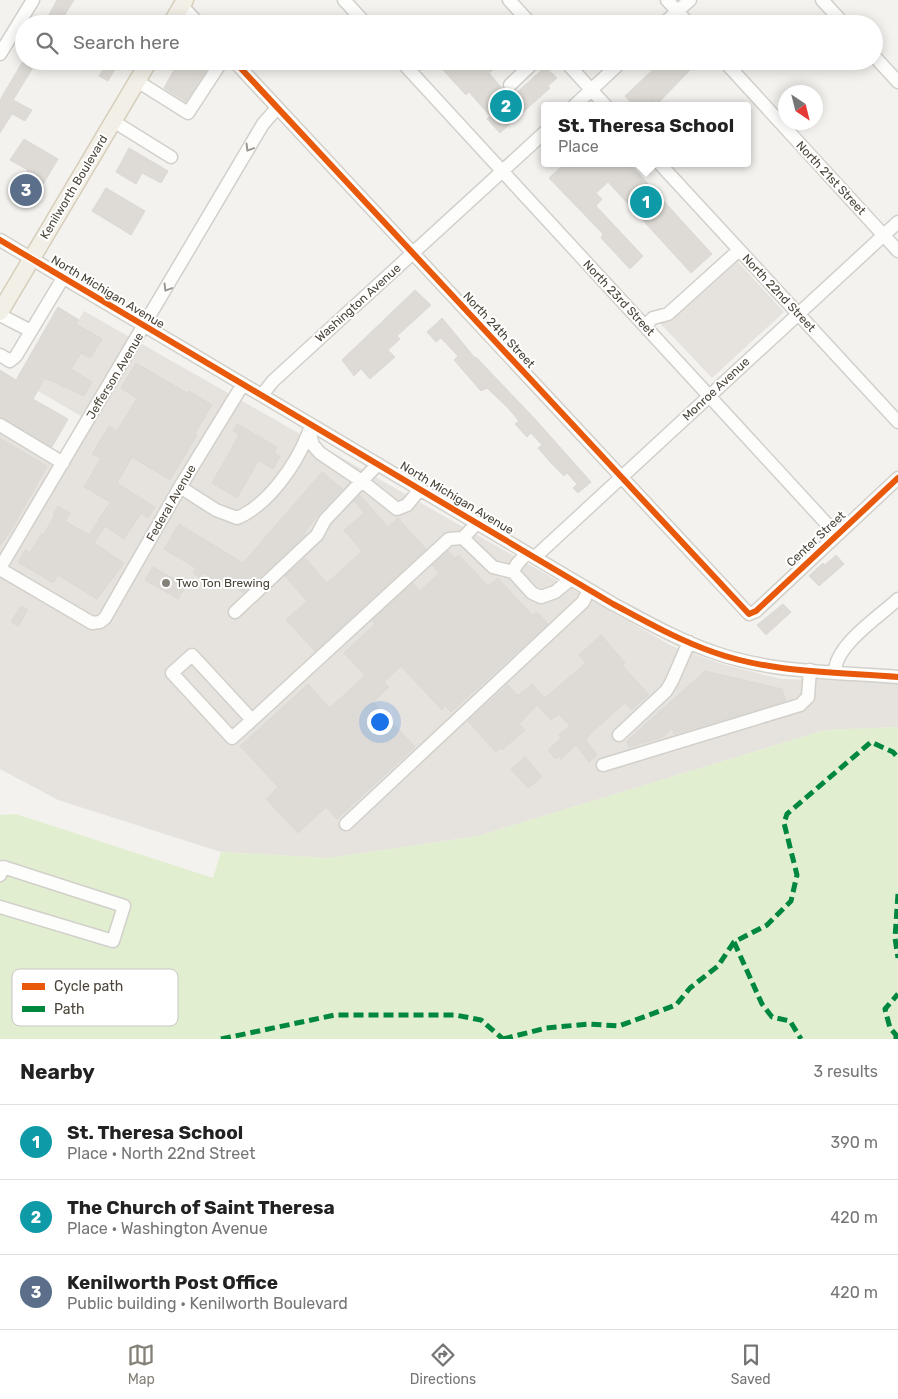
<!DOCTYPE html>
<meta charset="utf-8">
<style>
body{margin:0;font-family:Rubik,sans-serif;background:#f2f2f2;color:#222}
.compass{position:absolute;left:778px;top:85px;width:45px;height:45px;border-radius:50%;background:#fff;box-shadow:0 2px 12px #0003;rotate:145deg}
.you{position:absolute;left:379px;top:721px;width:18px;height:18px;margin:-12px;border:4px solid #fff;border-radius:50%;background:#1a73e8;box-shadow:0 0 0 8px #1a73e833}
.badge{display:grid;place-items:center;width:32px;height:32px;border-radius:50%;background:#868178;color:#fff;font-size:16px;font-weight:700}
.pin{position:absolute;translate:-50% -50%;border:2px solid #fff;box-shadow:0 1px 5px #0006}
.popup{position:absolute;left:541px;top:102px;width:210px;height:65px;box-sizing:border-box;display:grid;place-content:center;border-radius:5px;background:#fff;filter:drop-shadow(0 1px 4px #0005);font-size:16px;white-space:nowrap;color:#767676}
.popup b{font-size:19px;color:#222}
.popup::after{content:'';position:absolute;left:50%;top:100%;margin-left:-10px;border:10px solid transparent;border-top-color:#fff}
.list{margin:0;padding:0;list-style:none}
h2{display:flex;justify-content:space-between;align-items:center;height:65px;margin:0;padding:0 20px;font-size:21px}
h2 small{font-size:16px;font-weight:400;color:#767676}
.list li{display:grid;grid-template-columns:32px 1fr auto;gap:15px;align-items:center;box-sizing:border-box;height:75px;padding:0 20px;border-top:1px solid #e0e0e0}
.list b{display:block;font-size:19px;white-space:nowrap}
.list p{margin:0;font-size:16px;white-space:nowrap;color:#767676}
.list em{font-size:16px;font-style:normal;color:#767676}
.icon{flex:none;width:28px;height:28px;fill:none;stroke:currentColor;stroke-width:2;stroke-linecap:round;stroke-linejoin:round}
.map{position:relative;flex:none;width:898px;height:1039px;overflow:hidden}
.search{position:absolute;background:#fff;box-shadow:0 2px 12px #0003;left:15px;right:15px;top:15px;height:55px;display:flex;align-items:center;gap:12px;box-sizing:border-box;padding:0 18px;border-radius:28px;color:#767676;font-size:19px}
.sheet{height:290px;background:#fff}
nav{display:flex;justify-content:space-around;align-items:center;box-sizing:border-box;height:70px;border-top:1px solid #e0e0e0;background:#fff;font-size:14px;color:#767676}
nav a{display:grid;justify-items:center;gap:2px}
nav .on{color:#868178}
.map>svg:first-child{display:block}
.industrial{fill:#e6e2de}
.green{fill:#e1eecf}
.parking{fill:#e6e3df}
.building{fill:#dedbd6;stroke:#dcd9d4}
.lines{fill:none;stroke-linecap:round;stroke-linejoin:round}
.minor-casing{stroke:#d2d0cb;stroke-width:15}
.major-casing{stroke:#d6cebb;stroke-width:19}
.minor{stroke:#fdfdfc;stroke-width:12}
.major{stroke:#f2efe6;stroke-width:16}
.quiet{stroke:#00873e;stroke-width:5;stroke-dasharray:10 5;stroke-linecap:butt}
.cycleway-casing{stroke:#fff;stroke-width:9}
.cycleway{stroke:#e8590c;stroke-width:6}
.oneway{stroke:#9b9791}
.poi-dot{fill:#868178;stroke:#fff;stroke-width:2}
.labels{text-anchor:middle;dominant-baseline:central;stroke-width:4;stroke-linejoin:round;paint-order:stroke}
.street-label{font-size:12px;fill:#4b4439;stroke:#fff}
.poi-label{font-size:12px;fill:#4b4439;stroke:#fff;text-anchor:start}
.key{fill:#fff;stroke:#c9c7c4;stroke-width:1}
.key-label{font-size:14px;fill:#4b4439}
</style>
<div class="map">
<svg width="898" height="1039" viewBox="0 0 898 1039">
<rect width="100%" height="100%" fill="#f4f2ee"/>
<path class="industrial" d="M84 311 672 646 722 664 781 679 898 682V727L825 730 478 836 329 858 221 852 58 800 0 769V425L57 458 81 416 38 391Z"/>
<path class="green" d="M898 727V1039H0V815L16 814 213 878 221 852 329 858 478 836 825 730Z"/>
<path class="parking" d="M729 252 784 312 712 378 658 321Z
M138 576 197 610 168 642 116 612Z"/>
<path class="building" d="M57 0H74L59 24H44Z
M23 61H37L13 100 32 110 25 121 12 114 0 133V100Z
M179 61H212L186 102 164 88Z
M453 61H485L493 70 489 73 506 93 513 96 545 67 557 78 548 86 550 88 500 133 487 119 490 116 469 92 466 95 443 70Z
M662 61H699L658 103 656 100 650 106H634L625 96Z
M106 64 115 69 108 81 99 76Z
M24 139 58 159 30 206 12 196 28 170 10 160Z
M129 148 168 171 161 183 142 173 136 184 116 172Z
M565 163 572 167 576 163H629L712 254 691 273 608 182 596 193 602 199 596 206 643 256 630 269 601 238 603 234 549 178Z
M106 188 145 211 131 235 92 211Z
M415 290 431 305 397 336 400 339 388 350 395 357 370 379 361 369 354 376 342 360Z
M58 307 79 320 76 324 102 339 90 358 81 353 71 369 92 382 84 396 45 378 33 399 68 419 52 447 0 417V370L16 380Z
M442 318 475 358 476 357 535 419 591 482 578 493 573 488 577 484 567 473 564 476 551 463 538 448 542 445 531 433 527 437 515 424 519 421 508 408 487 388 481 391 454 360 458 356 441 338 436 342 427 332Z
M136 363 187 393 189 391 212 405 195 433 197 435 170 480 132 457 117 483 155 507 148 518 141 513 124 539 105 526 94 543 124 563 97 599 58 575 53 583 18 562 25 550 30 553 41 534 43 535 55 515 53 514 58 506 70 513 65 521 89 535 110 502 84 487 101 458 92 454 109 426 117 431 137 398 121 388Z
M237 424 277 447 274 453 280 456 273 469 259 460 237 498 212 483 239 435 233 431Z
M0 438 47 466 13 527 0 546Z
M322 472 343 489 319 514 304 533 305 535 243 593 224 576 220 583 203 573 200 578 193 573 196 568 164 549 179 524 243 563Z
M360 495 388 527 398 518 426 549 315 651 286 620 307 601 285 576 305 558 327 583 362 551 344 530 364 513 354 501Z
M448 551 455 558 459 555 488 586 498 578 532 615 537 612 548 624 451 712 445 706 442 710 401 666 384 682 389 687 373 702 415 747 337 819 326 807 298 833 266 799 278 787 240 746 308 684 330 708 365 675 344 653 375 624 372 620 413 583 420 591 439 573 432 565Z
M836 555 844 564 819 586 809 576 823 563 825 565Z
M153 567 186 586 178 599 145 580Z
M783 604 791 612 766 635 757 625Z
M21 606 28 610 18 626 11 622Z
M601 635 625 663 622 665 649 695 631 710 625 703 592 732 586 740 597 755 589 762 576 745 561 759 559 756 556 759 548 750 561 738 559 735 570 726 559 714 551 720 537 705 519 724 525 730 502 750 500 748 496 752 468 721 508 685 518 696 532 684 545 698 586 663 579 655Z
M705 671 782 689 786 701 674 734 672 728 663 737 629 747 627 741Z
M525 757 542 777 528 788 511 769Z"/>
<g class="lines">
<defs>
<path id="minor" d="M344 0 366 24
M509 0 531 24
M667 0 689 24
M822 0 844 24
M182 6 199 24
M663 24 690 0
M0 54 33 0
M874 56 898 82
M234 61 749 614 756 611 898 478
M401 61 837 535
M565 61 606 106
M724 61 898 251
M137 81 188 113 222 61
M510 85 535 61
M574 106 622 61
M113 121 171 157
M659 163 898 422
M0 240 613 604C645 621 678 640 713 652 771 673 837 672 898 677
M0 315 31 331
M645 326 653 318 668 314 739 250
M0 355 10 361 16 356 63 278
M262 395 273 381 545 132
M0 425 63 463
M309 431 313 445 320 453 363 482 397 509 407 505 420 489
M180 487 216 510 237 518C268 505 296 465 308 434
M477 523 463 538 493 567 513 572
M527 553 517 564 513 572 532 593 541 597 555 592 571 579
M535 557 898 222
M0 568 263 124 277 108
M0 569 92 623 100 622 105 618 180 487 243 384
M235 612 317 535 325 520 378 464
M835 672C835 645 879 617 898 599
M252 720 192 655 172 673 232 738 252 720 449 539 463 538
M619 735 666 691 672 681 689 642
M603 765 800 705 808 697 810 670
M346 824 583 602 589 590
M0 875 3 867 124 906 113 941 0 907"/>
<path id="major" d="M171 24 185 0
M0 312 149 61"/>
</defs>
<use href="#minor" class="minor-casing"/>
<use href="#major" class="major-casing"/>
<use href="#minor" class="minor"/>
<use href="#major" class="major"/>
<path class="quiet" d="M898 894 895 938 898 958
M734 942 762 1004 772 1017 790 1021 801 1039
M221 1039 335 1015H455L481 1020 503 1039
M503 1039 546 1028 589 1024 619 1026 676 1005 690 988 718 966 734 942 767 925 791 901 797 875 784 823 787 814 871 742 893 752 898 758
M896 1039V1035L890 1028 885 1009 898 994"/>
<defs>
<path id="cycleway" d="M234 61 749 614 756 611 898 478
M0 240 613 604C645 621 678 640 713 652 771 673 837 672 898 677"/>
</defs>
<use href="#cycleway" class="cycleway-casing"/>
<use href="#cycleway" class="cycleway"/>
</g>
<defs><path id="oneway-chevron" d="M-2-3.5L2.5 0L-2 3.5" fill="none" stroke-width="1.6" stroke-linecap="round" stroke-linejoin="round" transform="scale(1.25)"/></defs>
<g class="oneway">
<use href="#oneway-chevron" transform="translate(249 148) rotate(121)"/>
<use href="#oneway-chevron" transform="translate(167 288) rotate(121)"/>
</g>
<circle class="poi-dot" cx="166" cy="583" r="5"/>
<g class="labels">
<g class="street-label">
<text transform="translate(831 178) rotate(47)">North 21st Street</text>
<text transform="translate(74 187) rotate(-59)">Kenilworth Boulevard</text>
<text transform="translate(108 292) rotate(31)">North Michigan Avenue</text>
<text transform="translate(779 293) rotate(47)">North 22nd Street</text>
<text transform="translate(619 298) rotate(47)">North 23rd Street</text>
<text transform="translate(358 303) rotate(-42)">Washington Avenue</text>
<text transform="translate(499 330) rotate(47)">North 24th Street</text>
<text transform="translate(115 376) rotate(-59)">Jefferson Avenue</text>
<text transform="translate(716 389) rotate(-43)">Monroe Avenue</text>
<text transform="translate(457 498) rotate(31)">North Michigan Avenue</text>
<text transform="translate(171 503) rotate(-60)">Federal Avenue</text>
<text transform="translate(816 539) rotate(-43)">Center Street</text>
</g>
<g class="poi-label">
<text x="176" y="583">Two Ton Brewing</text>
</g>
</g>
<rect x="12" y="969" width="166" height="57" rx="8" class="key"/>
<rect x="22" y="983" width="23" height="7" fill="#e8590c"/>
<rect x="22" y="1006" width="23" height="6" fill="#00873e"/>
<g class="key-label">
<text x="54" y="991">Cycle path</text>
<text x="54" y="1014">Path</text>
</g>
</svg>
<svg class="compass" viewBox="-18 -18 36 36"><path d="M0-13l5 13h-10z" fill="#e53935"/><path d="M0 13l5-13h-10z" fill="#767676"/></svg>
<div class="you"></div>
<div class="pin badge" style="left:646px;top:202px;background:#0f9aa8">1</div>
<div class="popup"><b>St. Theresa School</b>Place</div>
<div class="pin badge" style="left:506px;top:106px;background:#0f9aa8">2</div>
<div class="pin badge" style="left:26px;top:190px;background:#5c6f8a">3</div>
<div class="search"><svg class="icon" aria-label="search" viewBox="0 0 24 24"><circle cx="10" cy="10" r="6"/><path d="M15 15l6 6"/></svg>Search here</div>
</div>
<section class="sheet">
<h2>Nearby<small>3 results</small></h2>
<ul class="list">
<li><span class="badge" style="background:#0f9aa8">1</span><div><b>St. Theresa School</b><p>Place · North 22nd Street</p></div><em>390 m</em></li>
<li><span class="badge" style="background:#0f9aa8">2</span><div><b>The Church of Saint Theresa</b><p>Place · Washington Avenue</p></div><em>420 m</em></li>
<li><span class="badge" style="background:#5c6f8a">3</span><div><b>Kenilworth Post Office</b><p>Public building · Kenilworth Boulevard</p></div><em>420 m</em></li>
</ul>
</section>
<nav>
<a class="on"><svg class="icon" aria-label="map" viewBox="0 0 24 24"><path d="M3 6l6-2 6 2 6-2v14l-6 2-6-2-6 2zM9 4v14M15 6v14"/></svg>Map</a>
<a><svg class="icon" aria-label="directions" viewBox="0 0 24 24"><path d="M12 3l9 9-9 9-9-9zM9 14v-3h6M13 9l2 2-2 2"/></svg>Directions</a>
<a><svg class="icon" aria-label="saved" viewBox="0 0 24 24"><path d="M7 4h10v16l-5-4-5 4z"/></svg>Saved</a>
</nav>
